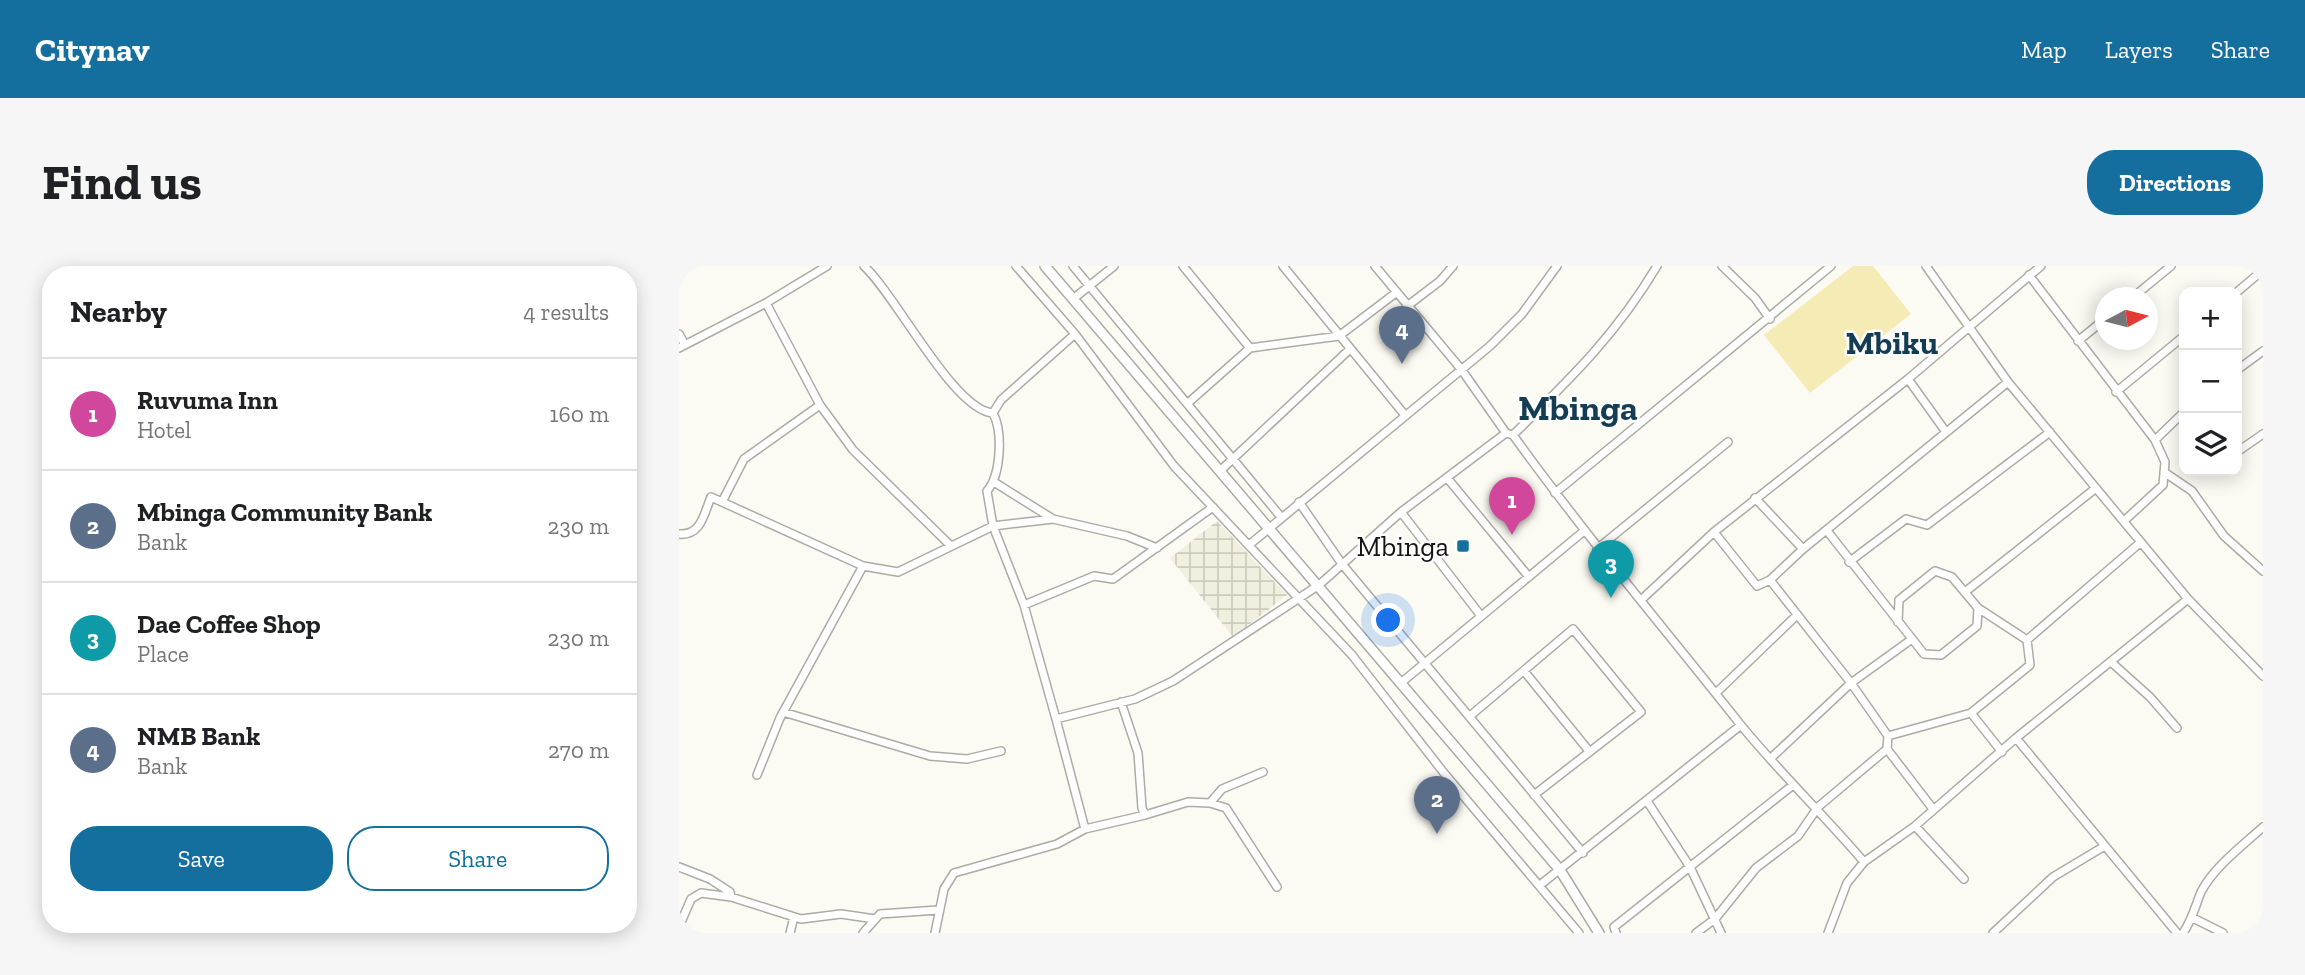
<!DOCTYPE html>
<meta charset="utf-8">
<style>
body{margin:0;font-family:"Zilla Slab",serif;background:#f6f6f6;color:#202124}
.controls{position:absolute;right:21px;top:21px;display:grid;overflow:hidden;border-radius:14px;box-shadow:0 4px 18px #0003}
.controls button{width:63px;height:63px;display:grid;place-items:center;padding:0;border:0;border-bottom:2px solid #e0e0e0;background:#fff;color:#202124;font:35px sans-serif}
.compass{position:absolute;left:1416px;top:21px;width:63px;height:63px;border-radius:50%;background:#fff;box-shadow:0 4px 18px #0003;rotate:83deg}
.you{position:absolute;left:710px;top:355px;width:24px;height:24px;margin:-18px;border:5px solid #fff;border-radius:50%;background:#1a73e8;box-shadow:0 0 0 10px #1a73e833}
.badge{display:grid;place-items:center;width:46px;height:46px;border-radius:50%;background:#146f9e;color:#fff;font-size:23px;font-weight:700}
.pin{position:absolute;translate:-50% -58px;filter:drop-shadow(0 2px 4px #0008)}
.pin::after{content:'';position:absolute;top:37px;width:24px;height:21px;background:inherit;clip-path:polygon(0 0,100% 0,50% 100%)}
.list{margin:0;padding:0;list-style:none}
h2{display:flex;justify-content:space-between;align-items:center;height:91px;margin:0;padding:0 28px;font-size:30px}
h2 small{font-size:23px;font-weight:400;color:#757577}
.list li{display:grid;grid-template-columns:46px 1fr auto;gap:21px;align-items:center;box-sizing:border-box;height:112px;padding:0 28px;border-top:2px solid #e0e0e0}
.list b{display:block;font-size:26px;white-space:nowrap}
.list p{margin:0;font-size:23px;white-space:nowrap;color:#757577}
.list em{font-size:23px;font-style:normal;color:#757577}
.actions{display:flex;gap:14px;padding:21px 28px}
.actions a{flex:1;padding:16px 0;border:2px solid #146f9e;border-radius:28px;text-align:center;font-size:24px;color:#146f9e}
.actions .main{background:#146f9e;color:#fff}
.icon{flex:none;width:38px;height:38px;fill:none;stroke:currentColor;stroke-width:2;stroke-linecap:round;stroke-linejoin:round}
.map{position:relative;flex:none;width:1584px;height:667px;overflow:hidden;border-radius:28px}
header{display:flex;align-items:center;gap:42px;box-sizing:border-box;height:98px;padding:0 35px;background:#146f9e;color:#fff}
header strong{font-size:33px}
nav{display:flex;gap:38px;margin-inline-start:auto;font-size:24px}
.intro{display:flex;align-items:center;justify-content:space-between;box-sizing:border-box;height:168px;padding:0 42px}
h1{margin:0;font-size:49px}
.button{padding:18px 32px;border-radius:28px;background:#146f9e;color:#fff;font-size:24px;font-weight:700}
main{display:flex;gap:42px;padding:0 42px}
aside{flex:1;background:#fff;border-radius:28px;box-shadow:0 4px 18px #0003}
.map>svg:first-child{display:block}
.industrial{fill:url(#industrial-grid)}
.pitch{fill:#f5ebb5}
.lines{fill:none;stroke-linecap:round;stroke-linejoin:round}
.minor-casing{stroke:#acaba4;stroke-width:10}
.major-casing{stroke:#acaba4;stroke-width:12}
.minor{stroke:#fff;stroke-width:7}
.major{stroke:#fff;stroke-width:9}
.poi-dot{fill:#146f9e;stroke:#fff;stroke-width:2.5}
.labels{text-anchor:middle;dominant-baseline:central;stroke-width:5;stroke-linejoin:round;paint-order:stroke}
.poi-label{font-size:28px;fill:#151412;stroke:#fff;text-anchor:end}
.quarter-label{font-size:32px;font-weight:bold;fill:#143c53;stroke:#fff}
.district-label{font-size:35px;font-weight:bold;fill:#143c53;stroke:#fff}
</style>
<header>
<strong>Citynav</strong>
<nav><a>Map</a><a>Layers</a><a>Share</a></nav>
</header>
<div class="intro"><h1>Find us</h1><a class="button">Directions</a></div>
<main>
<aside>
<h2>Nearby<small>4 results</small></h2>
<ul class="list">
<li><span class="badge" style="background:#d1479c">1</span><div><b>Ruvuma Inn</b><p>Hotel</p></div><em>160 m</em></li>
<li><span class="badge" style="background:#5c6f8a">2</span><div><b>Mbinga Community Bank</b><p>Bank</p></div><em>230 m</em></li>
<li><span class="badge" style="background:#0f9aa8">3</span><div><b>Dae Coffee Shop</b><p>Place</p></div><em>230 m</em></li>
<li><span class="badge" style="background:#5c6f8a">4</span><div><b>NMB Bank</b><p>Bank</p></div><em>270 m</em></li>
</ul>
<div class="actions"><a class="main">Save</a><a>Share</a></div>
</aside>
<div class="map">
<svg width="1584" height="667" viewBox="0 0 1584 667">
<defs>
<pattern id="industrial-grid" width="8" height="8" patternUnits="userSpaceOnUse" patternTransform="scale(1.75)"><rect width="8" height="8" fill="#f1efe0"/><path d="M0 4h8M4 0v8" fill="none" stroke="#ceccbf"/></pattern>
</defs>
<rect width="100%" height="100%" fill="#fcfbf3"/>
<path class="industrial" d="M538 255 608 329 554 371 491 292Z"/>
<path class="pitch" d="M1174 0H1194L1232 48 1131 127 1085 69Z"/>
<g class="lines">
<defs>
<path id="minor" d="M185 0C217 29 275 145 314 147
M337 0 396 68 495 200 673 389 765 507 900 667
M394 0 602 251
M504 0 571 82 509 137
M604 0 725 148
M696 0 782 103 827 167 834 169C906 269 985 362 1061 458 1100 506 1145 549 1185 596
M1043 0 1076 32 1091 53
M1247 0 1329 116 1509 333 1584 410
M1350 9 1476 174 1486 196 1484 219 1445 255
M1558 26 1584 4
M1453 32 1492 0
M394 33 435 0
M727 41 761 15 774 0
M0 68 6 79
M1399 75 1426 53
M0 82 87 37 148 0
M571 82 660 70 718 26
M1558 104 1584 85
M1229 113 1267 166
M1437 126 1505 70
M141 139 174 184 272 280
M834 169C890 114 937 69 978 0
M1476 174 1505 146
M1558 186 1584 168
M542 204 671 83
M1485 206 1513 225 1545 270 1584 305
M769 213 850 311
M315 216 374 253 448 270 478 282
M876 227 1152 0
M1076 232 1124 283
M43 236 65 193 141 139 87 37
M620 236 663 298 904 587
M722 246 802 350
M1035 266 1078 320 1091 314 1172 417 1209 470 1208 483 1254 543
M1149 266 1245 388 1262 389 1298 360 1299 342 1273 311 1256 305 1220 334 1219 356
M0 268C22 270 25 248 32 231L184 300 219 306 314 260 374 253
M570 279 811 80 843 48 878 0
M918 283 1049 176
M1170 296 1227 253 1248 259 1371 166
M1091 314 1124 283 1329 116
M1286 326 1417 222
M962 334 1035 266 1229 113 1362 0
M345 339 415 310 434 313 534 241
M1299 342 1348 374 1462 276
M1432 396 1471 431 1498 462
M845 405 910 485
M723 416 905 265
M1038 426 1118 349
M442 436 459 487 463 542 466 549 509 536 531 537 547 542 598 621
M104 446 251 490 288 493 322 485
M1292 447 1323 486
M791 450 894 363 962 446 855 529
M377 453 345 339 314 260 308 225C322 209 324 166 314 147L322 134 396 68
M1209 470 1292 447 1351 399 1348 374
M1337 472 1498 667
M1092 492 1172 417 1233 373
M78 509 101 452 184 300
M968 535 1011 601 1042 667
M531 537 543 523 584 506
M1236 560 1285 613
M406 563 466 549
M0 601 31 613 51 626 52 631
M861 619 1062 459
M1514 652 1544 667
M0 661 12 633 22 627 52 631 122 653 162 648 196 653
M111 667 115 651
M184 667 201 648 259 644
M256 667 265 623 275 607 378 578 406 563 377 453 456 433 494 415 640 319 722 246 827 167
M937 667 935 661 1114 519
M1017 667 1036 653 1077 602 1119 570 1139 541 1208 483
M1149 667 1168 617 1185 596 1236 560 1337 472 1509 333
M1314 667 1374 611 1424 581
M1504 667C1513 654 1516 641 1522 626 1535 601 1563 580 1584 561"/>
<path id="major" d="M366 0 881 604 920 667"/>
</defs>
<use href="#minor" class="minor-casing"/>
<use href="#major" class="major-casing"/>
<use href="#minor" class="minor"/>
<use href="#major" class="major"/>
</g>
<rect class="poi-dot" x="777" y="273" width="14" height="14" rx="3.5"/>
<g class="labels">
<g class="poi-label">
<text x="770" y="280">Mbinga</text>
</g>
<g class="quarter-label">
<text x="1213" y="77">Mbiku</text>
</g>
<g class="district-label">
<text x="899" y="142">Mbinga</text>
</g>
</g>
</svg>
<div class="controls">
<button>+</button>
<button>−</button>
<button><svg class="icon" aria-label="layers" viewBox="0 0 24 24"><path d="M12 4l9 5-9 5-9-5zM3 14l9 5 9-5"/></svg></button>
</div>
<svg class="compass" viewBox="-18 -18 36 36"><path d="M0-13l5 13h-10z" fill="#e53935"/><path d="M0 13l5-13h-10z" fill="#757577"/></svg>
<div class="you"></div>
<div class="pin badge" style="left:833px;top:269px;background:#d1479c">1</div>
<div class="pin badge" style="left:758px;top:568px;background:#5c6f8a">2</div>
<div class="pin badge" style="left:932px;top:332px;background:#0f9aa8">3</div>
<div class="pin badge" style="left:723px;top:98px;background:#5c6f8a">4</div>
</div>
</main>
